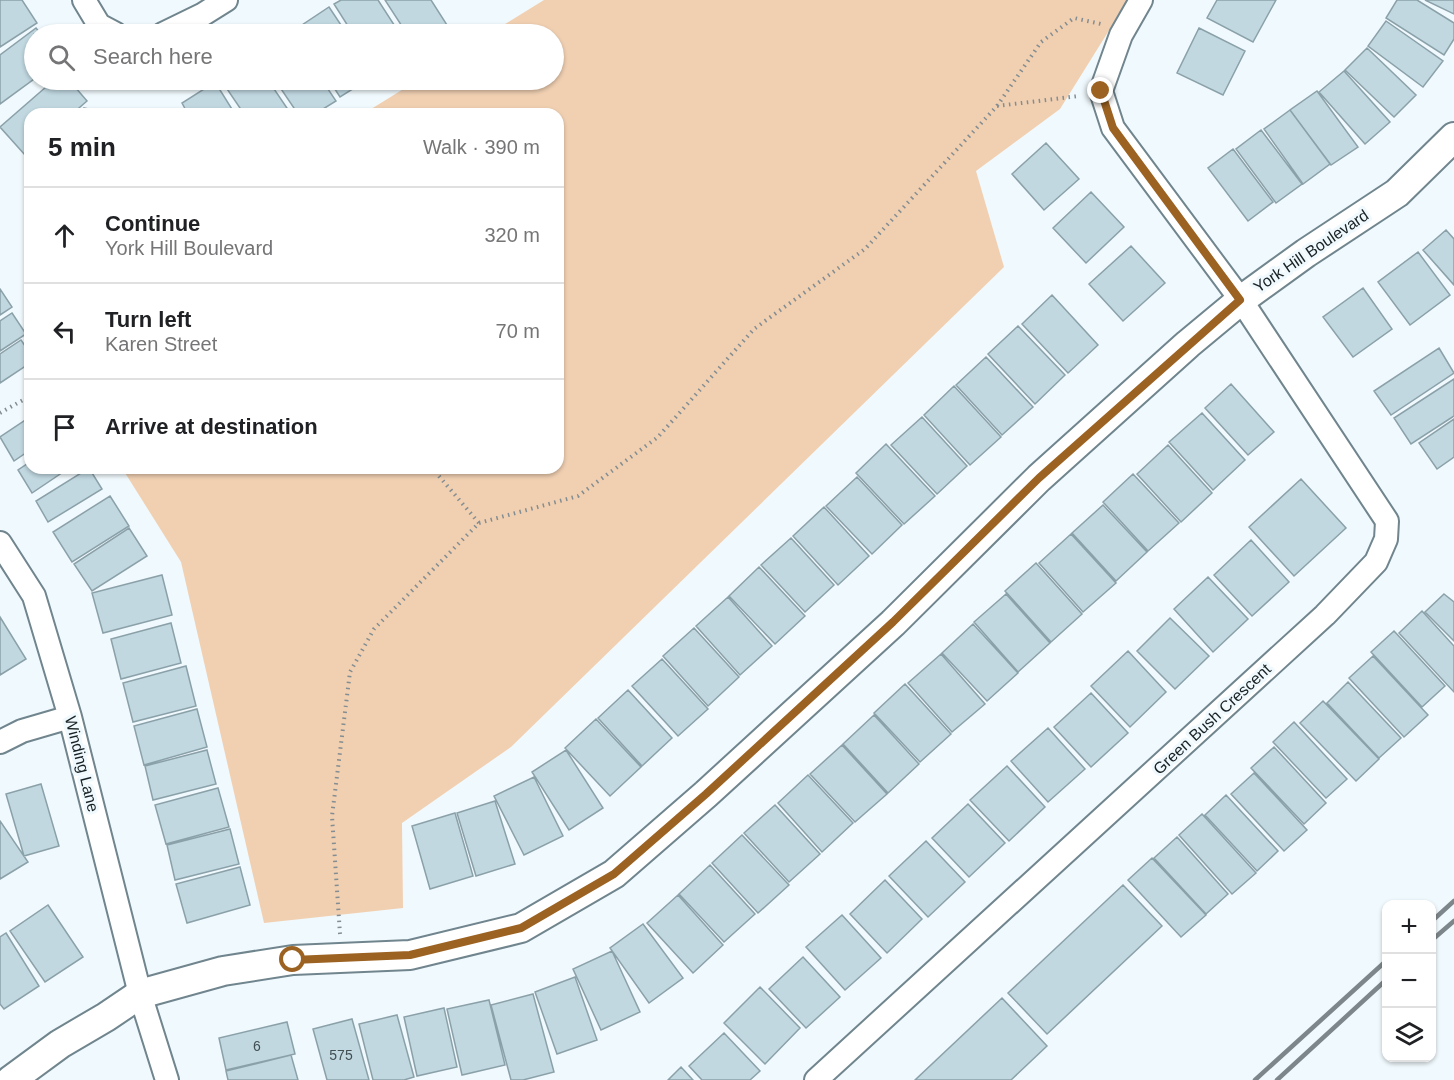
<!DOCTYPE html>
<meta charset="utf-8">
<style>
body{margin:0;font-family:Arial,sans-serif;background:#f6f6f6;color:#202124}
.controls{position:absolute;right:18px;bottom:18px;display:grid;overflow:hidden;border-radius:12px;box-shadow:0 2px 4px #0004}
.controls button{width:54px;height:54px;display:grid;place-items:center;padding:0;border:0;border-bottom:2px solid #e0e0e0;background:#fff;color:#202124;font:30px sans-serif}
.stop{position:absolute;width:18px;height:18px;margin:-14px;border:4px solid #9c6221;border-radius:50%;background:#fff}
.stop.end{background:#9c6221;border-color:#fff;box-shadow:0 2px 6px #0008}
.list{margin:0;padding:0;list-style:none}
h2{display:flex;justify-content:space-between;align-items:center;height:78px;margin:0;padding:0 24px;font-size:26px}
h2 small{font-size:20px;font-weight:400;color:#757577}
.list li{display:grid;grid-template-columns:39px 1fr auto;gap:18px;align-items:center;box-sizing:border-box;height:96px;padding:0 24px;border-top:2px solid #e0e0e0}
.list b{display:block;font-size:22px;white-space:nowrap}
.list p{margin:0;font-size:20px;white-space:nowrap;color:#757577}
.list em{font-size:20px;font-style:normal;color:#757577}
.icon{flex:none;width:33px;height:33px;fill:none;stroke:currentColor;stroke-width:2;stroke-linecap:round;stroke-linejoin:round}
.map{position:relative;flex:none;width:1454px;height:1080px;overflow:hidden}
.search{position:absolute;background:#fff;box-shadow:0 2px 4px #0004;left:24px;top:24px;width:540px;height:66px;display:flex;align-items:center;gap:15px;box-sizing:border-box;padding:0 21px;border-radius:33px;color:#757577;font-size:22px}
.panel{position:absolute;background:#fff;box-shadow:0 2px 4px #0004;left:24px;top:108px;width:540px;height:366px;border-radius:18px}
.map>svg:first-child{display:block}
.green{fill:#f1d0b2}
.building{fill:#c1d8e1;stroke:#8ba1a9;stroke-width:1.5}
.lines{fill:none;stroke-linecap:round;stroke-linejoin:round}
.minor-casing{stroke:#70858d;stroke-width:26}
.tertiary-casing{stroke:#70858d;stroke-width:32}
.path{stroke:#848d91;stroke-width:4;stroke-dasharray:1.5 4.5;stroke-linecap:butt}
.minor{stroke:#fff;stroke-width:22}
.tertiary{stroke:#fff;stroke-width:28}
.rail{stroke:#7d868a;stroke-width:4.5}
.route{stroke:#9c6221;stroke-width:8}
.labels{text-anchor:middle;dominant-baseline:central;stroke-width:6;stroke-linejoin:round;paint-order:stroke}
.number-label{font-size:14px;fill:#424f53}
.street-label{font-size:16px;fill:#182124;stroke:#f0f9fd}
</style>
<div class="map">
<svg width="1454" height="1080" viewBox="0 0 1454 1080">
<rect width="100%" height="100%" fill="#f0f9fd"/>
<path class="green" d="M544 0H1128L1060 109 976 171 1004 267 511 747 402 823 403 908 264 923 181 562 122 468H558V114H363L418 80H554V34H489Z"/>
<path class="building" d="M0 0H22L37 23 0 47Z
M341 0H378L400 34H353L334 4Z
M385 0H431L447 25 433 34H407Z
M1217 0H1276L1253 42 1207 18Z
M1397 0H1417L1454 23V39L1444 55 1386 18Z
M1425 0H1454V14Z
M329 7 347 34H299L296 29Z
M1386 21 1443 61 1423 87 1368 46Z
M36 28 41 34H34V79L0 104V55Z
M1199 28 1245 51 1223 95 1177 73Z
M1367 48 1416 95 1394 117 1345 70Z
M1344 71 1390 122 1365 144 1319 92Z
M54 80H69L87 101 72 114H30V151L25 155 0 127Z
M221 80H268L291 114H244Z
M275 80H322L336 101 315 114H298Z
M329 80H367L340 97Z
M215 82 235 114H188L182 103Z
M1317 91 1358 147 1331 165 1290 110Z
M84 108 112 114H83Z
M179 110V114H139V112Z
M1290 110 1330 164 1303 184 1264 129Z
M1261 130 1302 184 1276 203 1236 149Z
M1046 143 1079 179 1044 210 1012 174Z
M1233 149 1273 202 1248 221 1208 168Z
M1091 192 1124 227 1086 263 1053 228Z
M1446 230 1454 239V285L1423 250Z
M1131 246 1165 283 1123 321 1089 284Z
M1418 252 1450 295 1410 325 1378 282Z
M1363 288 1392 329 1353 357 1323 317Z
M0 289 12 307 0 315Z
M1052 295 1098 345 1068 373 1022 324Z
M12 313 26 334 0 351V321Z
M1018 326 1065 375 1035 404 988 354Z
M21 340 30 353V363L0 383V354Z
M1439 348 1454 373 1391 415 1374 391Z
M986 357 1033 407 1002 435 956 385Z
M1454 379V416L1411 444 1394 418Z
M1231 384 1274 432 1248 455 1205 408Z
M954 386 1001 437 970 465 924 415Z
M1202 413 1245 460 1213 490 1169 442Z
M30 417V450L14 461 0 437Z
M922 417 967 466 937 494 891 445Z
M1454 419V457L1437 469 1419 443Z
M886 444 935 496 904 524 856 473Z
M1168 445 1212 493 1181 522 1137 474Z
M30 462V468H69L32 493 18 470Z
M89 468 102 489 48 522 36 501Z
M1133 474 1179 523 1148 551 1103 502Z
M857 477 902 525 872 554 826 506Z
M1301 479 1346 528 1294 576 1249 527Z
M110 496 129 526 72 562 53 532Z
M1103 505 1147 552 1116 581 1072 533Z
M824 507 869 556 838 585 793 536Z
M129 528 147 556 92 591 74 564Z
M1071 534 1116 583 1083 612 1039 563Z
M791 538 834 585 805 612 761 565Z
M1251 540 1289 582 1252 616 1214 575Z
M1036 563 1082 614 1051 642 1005 591Z
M759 567 805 616 775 644 729 596Z
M162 575 172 615 103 633 92 593Z
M1208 577 1248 619 1213 652 1174 609Z
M1006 594 1050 643 1018 672 974 622Z
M1444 594 1454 602V641L1425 612Z
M728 597 772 646 740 675 696 626Z
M1422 611 1454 646V692L1399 633Z
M0 617 26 659 0 675Z
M1170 618 1209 656 1175 689 1137 651Z
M171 623 181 663 121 679 111 639Z
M973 624 1018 673 987 701 942 653Z
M694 628 739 677 708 706 663 656Z
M1394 631 1445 686 1422 707 1371 652Z
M1128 651 1166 692 1130 727 1091 686Z
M941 654 985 704 952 732 908 683Z
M1373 656 1428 715 1404 737 1349 678Z
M662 659 708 709 678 736 632 686Z
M186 666 196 706 133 722 123 683Z
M1348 682 1401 738 1379 758 1327 703Z
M905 684 951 734 920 762 874 713Z
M628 690 672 738 642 766 598 718Z
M1091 693 1128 733 1091 767 1054 727Z
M1323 701 1379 759 1356 781 1300 723Z
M197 709 207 747 144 765 134 726Z
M874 715 919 764 888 793 843 744Z
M596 719 641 767 610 796 565 748Z
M1294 722 1347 779 1326 798 1273 742Z
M1048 728 1085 769 1048 802 1011 761Z
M842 745 887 794 855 822 810 774Z
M1274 747 1326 803 1304 824 1251 768Z
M207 750 216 784 153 800 145 766Z
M566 750 603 808 569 830 532 772Z
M1007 766 1045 807 1009 841 970 800Z
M1254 773 1307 830 1284 851 1231 794Z
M808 775 853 823 822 852 778 803Z
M534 777 563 836 524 855 494 796Z
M41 784 59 846 24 856 6 794Z
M218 788 229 827 166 844 155 805Z
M1226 795 1278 851 1257 871 1205 815Z
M495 801 515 864 476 876 457 813Z
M968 804 1005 843 969 877 932 838Z
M775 805 820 854 789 882 744 833Z
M455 813 473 876 430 889 412 826Z
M1202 814 1256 873 1232 894 1179 835Z
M0 821 28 862 0 879Z
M230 829 239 864 175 880 167 845Z
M742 835 789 885 758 913 712 863Z
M1177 837 1228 894 1206 914 1154 858Z
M926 841 965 882 928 917 889 876Z
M1152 858 1206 915 1181 937 1128 880Z
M710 865 755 914 724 942 679 894Z
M240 867 250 905 187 923 176 884Z
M885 880 922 919 887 953 850 914Z
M1123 885 1162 926 1047 1034 1008 993Z
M678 895 723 945 693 973 647 923Z
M48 905 83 957 45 982 10 931Z
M842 915 881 958 845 990 806 947Z
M643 924 683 978 649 1003 610 948Z
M6 933 39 986 4 1009 0 1004V937Z
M612 951 640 1012 601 1030 573 969Z
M803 957 840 997 806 1028 769 989Z
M575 977 597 1040 557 1054 535 992Z
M760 987 800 1028 765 1064 724 1023Z
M533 994 554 1072 523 1080H511L491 1005Z
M1002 998 1047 1046 1011 1080H915Z
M489 1000 505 1065 462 1075 447 1009Z
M444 1008 457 1067 417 1076 404 1017Z
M397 1015 414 1077 404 1080H373L359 1024Z
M352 1019 369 1080H327L313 1029Z
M287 1022 295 1054 226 1070 219 1038Z
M724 1033 760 1071 750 1080H702L689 1066Z
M291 1055 298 1080H228L226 1071Z
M681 1067 693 1080H668Z"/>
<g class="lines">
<defs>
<path id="minor" d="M84 0 99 25 116 34
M163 34 202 15 226 0
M0 543 34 596 70 717 140 994 167 1080
M0 742 22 731 70 717
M816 1080 1325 615 1376 562 1386 539 1387 521 1241 300 1113 128 1101 91 1121 35 1141 0"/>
<path id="tertiary" d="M11 1080 60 1044 106 1017 140 994 223 971 293 960 410 955 521 928 614 874 706 794 893 623 1039 478 1188 344 1241 300 1306 253 1397 193 1454 137"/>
</defs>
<use href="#minor" class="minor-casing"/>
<use href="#tertiary" class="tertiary-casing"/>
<path class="path" d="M997 106 1079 96
M0 413 30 396
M479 523 578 496 658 437 754 329 865 249 997 106 1041 42 1074 18 1101 24
M340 934 332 816 350 672 374 629 479 523 432 468"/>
<use href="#minor" class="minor"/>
<use href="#tertiary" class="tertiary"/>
<path class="rail" d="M1432 921 1454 901
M1432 940 1454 921
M1255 1080 1386 961
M1277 1080 1386 980"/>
</g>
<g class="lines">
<path class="route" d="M293 960 410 955 521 928 614 874 706 794 893 622 1039 478 1240 300 1113 128 1101 91"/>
</g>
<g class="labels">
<g class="number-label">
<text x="257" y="1046">6</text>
<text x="341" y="1055">575</text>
</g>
<g class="street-label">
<text transform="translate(1311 251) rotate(-34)">York Hill Boulevard</text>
<text transform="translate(1212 719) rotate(-43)">Green Bush Crescent</text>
<text transform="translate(82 764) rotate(76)">Winding Lane</text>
</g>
</g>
</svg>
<div class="controls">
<button>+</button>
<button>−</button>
<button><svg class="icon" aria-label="layers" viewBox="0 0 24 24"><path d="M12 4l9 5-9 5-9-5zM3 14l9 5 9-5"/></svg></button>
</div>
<div class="stop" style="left:293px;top:960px"></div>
<div class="stop end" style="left:1101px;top:91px"></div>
<div class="search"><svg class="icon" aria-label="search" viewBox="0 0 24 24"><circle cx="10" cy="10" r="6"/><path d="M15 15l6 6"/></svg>Search here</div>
<section class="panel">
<h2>5 min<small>Walk · 390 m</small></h2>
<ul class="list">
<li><svg class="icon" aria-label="ahead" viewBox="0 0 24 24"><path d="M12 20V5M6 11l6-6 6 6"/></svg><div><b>Continue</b><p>York Hill Boulevard</p></div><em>320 m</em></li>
<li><svg class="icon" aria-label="left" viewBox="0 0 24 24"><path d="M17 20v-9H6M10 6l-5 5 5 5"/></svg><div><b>Turn left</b><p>Karen Street</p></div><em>70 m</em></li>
<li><svg class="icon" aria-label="arrive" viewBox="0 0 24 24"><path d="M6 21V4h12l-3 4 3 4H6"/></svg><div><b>Arrive at destination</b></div></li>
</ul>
</section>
</div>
